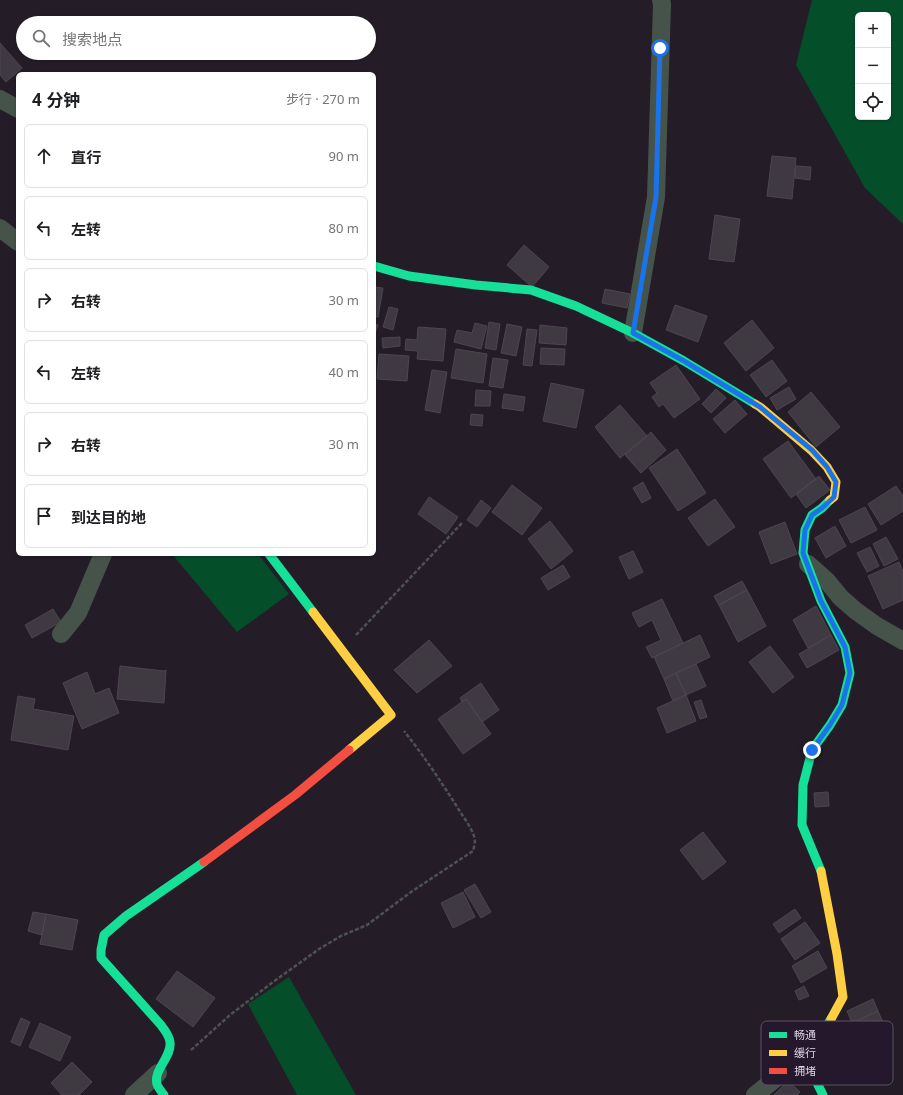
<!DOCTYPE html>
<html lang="zh">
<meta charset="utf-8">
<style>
body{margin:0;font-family:"Noto Sans","Noto Sans SC",sans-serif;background:#f6f6f6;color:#202124}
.controls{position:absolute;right:12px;top:12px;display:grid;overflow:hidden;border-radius:6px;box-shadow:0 1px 3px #0004}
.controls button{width:36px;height:36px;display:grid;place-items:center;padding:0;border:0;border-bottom:1px solid #e0e0e0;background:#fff;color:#202124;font:20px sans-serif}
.stop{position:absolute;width:12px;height:12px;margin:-9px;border:3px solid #1a73e8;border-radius:50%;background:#fff}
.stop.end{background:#1a73e8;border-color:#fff;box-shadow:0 1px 4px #0008}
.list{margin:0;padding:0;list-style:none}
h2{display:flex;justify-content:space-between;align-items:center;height:52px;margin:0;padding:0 16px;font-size:17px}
h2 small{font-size:13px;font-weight:400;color:#757577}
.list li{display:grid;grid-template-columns:26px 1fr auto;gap:12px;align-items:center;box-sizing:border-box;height:64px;margin:0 8px 8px;padding:0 8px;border:1px solid #e0e0e0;border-radius:6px}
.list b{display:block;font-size:15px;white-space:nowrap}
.list em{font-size:13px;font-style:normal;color:#757577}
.icon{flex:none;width:22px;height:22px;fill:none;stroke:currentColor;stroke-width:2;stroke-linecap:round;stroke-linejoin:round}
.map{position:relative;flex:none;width:903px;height:1095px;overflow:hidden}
.search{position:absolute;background:#fff;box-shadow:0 1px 3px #0004;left:16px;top:16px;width:360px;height:44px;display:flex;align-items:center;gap:10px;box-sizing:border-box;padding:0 14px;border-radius:22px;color:#757577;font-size:15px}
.panel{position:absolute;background:#fff;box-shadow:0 1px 3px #0004;left:16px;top:72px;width:360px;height:484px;border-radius:6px}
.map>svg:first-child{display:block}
.forest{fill:#054e2a;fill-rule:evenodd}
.building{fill:#3f3942;stroke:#4d4651}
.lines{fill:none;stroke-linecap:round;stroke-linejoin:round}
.path{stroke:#4c5250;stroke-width:2.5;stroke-dasharray:4 2;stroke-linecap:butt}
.street{stroke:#46534b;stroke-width:18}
.fast{stroke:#16e098;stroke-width:9}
.slow{stroke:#ffcf43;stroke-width:9}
.jam{stroke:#f24e42;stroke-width:9}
.route{stroke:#1a73e8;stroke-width:5}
.key{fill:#25182d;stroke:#5c5164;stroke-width:1}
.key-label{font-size:11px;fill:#ded5e4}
</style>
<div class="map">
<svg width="903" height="1095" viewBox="0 0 903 1095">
<rect width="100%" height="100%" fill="#241d28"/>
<path class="forest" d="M812 0H903V224L865 188 796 65ZM858 15H888V117H858Z
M172 554H258L289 594 237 632Z
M289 977 356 1095H297L248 1004Z"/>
<path class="building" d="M0 43 22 68 6 82 0 75Z
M772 156 796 158 792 199 767 196Z
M796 166 811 167 810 180 795 178Z
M715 215 740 219 734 262 709 259Z
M524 245 549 267 532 287 507 265Z
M374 287 383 288 378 317H374Z
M605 289 630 294 627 308 602 303Z
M675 305 707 316 698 342 666 330Z
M389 307 398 309 393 330 383 327Z
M752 320 774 348 746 371 724 343Z
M489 322 500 324 496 350 485 348Z
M475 323 487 326 481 349 454 342 457 330 472 333Z
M374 324 378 325 374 337Z
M507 324 522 327 516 356 501 353Z
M540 325 567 328 566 345 539 343Z
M418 327 446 329 443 361 417 359 418 351 405 350 406 339 417 340Z
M527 329 537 330 532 366 523 365Z
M400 337V346L383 348 382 338Z
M541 348 565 349 564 365 540 364Z
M456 349 487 354 483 383 451 378Z
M379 354 409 356 407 381 377 379Z
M493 358 508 360 503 388 489 386Z
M772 360 787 381 766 397 750 375Z
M676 365 700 399 674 418 663 404 659 407 652 397 657 393 650 383Z
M432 370 447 372 440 413 425 410Z
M551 383 584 390 576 428 543 421Z
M789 387 796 399 777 410 770 398Z
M716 389 726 398 711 413 702 404Z
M476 390 491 391 490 406H475Z
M811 392 840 427 816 447 788 412Z
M504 394 525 397 523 411 502 408Z
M735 400 747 414 725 433 713 419Z
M620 405 647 436 620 458 595 427Z
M471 414 483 415 482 426 470 425Z
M651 432 666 450 641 473 625 455Z
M788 441 816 479 791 498 763 459Z
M677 449 706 493 678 511 649 468Z
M819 476 830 490 806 508 796 494Z
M643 482 651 498 642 503 633 488Z
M512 485 542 508 522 535 492 512Z
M896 486 903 496V511L881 525 868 504Z
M429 497 458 517 446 534 418 514Z
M715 499 735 527 708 546 688 518Z
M481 500 491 508 477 527 467 520Z
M865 507 877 530 851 543 839 520Z
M550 521 573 551 551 569 528 539Z
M785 522 797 554 771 564 759 532Z
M835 526 846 546 826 558 815 538Z
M886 537 898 559 884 566 873 544Z
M870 547 879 566 867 572 857 553Z
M633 551 643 572 629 579 619 557Z
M899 562 903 572V600L883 609 868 576Z
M563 565 570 577 548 590 541 578Z
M742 581 747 590 719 605 714 596Z
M747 590 766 626 738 642 719 605Z
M662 599 683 643 652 658 646 647 661 640 652 620 639 627 632 613Z
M816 606 831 635 808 648 793 620Z
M53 609 61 622 32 638 25 625Z
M700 635 710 657 664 679 654 657Z
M831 635 839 650 807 668 799 654Z
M429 640 452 666 417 693 394 670Z
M770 646 794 677 773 693 749 662Z
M696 664 706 686 686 695 676 673Z
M120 666 164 671 166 670 164 703 117 699Z
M87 672 95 694 109 688 119 713 82 729 63 683Z
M676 673 686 695 673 701 664 679Z
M481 683 499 710 482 722 466 699 462 702 460 698Z
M686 695 696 721 667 733 657 708Z
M18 696 35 699 33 709 74 716 68 750 11 740Z
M466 699 491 734 463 754 438 719Z
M701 700 707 717 700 719 694 702Z
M828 792 829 806 815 807 814 793Z
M703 832 726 862 703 880 680 850Z
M475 884 491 912 481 918 464 890Z
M463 892 475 917 453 928 441 903Z
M795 909 801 918 779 933 773 924Z
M33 912 46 914 42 935 28 931Z
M46 914 78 920 72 950 40 944Z
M805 922 820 943 795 960 781 939Z
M818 951 827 968 801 983 792 966Z
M177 971 215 998 193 1027 156 999Z
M804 986 809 996 799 1000 795 991Z
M873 999 878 1011 852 1023 847 1011Z
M878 1011 889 1036 860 1049 850 1024Z
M21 1018 30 1022 20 1046 11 1042Z
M40 1023 71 1037 60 1061 29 1047Z
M72 1062 92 1082 79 1095H62L51 1083Z
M788 1081 800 1092 797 1095H774Z"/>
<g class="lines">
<path class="path" d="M356 635 462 523
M191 1050 230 1015 273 982 319 949 341 936 367 925 411 892 473 851C474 847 476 841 474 836 471 827 464 818 459 810 442 783 424 756 404 731"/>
<path class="street" d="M0 99 18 109
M0 228 18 242
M633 333 656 197 662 4 661 0
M808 564 827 581 841 598 856 611 877 626 903 641
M61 634 78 613 103 554
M134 1095 158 1073
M755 1095 775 1079 822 1036"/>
<path class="fast" d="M374 266 409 276 476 285 531 290 576 306 633 333 684 361 755 404
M269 554 313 612
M821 871 802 825 803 785 812 750 830 725 842 705 850 673 845 647 821 601 803 553 805 530 812 515 822 508 830 500
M164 1095C162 1092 158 1088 157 1084 153 1070 172 1057 170 1042 169 1035 165 1031 161 1025L101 958V950L104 935 126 916 204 862
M823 1095 816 1081 817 1052 824 1030 831 1019"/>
<path class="slow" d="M755 404 760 407 811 450 827 467 836 482 834 497 830 500
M313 612 391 715 349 750
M821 871 837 954 843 997 831 1019"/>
<path class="jam" d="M204 862 295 795 349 750"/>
</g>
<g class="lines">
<path class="route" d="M660 48 656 197 633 333 684 361 760 407 812 450 827 467 836 482 834 497 822 508 812 515 805 530 803 553 821 601 845 647 850 673 842 705 830 725 812 750"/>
</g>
<rect x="761" y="1021" width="132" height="64" rx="6" class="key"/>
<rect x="769" y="1032" width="18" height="6" fill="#16e098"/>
<rect x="769" y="1050" width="18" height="6" fill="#ffcf43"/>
<rect x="769" y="1068" width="18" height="6" fill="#f24e42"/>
<g class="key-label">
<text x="794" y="1039">畅通</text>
<text x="794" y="1057">缓行</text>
<text x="794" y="1075">拥堵</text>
</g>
</svg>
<div class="controls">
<button>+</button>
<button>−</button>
<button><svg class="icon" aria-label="locate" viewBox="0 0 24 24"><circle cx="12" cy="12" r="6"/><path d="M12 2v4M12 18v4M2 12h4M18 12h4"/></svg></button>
</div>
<div class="stop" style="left:660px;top:48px"></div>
<div class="stop end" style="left:812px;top:750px"></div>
<div class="search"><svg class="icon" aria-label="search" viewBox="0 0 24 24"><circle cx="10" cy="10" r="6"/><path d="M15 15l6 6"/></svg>搜索地点</div>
<section class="panel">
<h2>4 分钟<small>步行 · 270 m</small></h2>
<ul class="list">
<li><svg class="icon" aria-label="ahead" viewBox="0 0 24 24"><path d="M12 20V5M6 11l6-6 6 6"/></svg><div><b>直行</b></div><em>90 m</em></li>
<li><svg class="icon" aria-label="left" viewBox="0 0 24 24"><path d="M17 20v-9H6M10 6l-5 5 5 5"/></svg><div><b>左转</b></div><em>80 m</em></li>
<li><svg class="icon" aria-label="right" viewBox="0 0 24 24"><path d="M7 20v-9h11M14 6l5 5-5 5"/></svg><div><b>右转</b></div><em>30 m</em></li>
<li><svg class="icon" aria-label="left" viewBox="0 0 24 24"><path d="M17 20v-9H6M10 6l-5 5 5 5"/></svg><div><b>左转</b></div><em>40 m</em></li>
<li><svg class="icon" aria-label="right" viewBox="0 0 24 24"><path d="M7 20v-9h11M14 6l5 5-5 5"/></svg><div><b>右转</b></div><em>30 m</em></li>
<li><svg class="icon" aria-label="arrive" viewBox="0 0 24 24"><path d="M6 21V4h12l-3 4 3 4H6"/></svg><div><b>到达目的地</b></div></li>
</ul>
</section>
</div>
